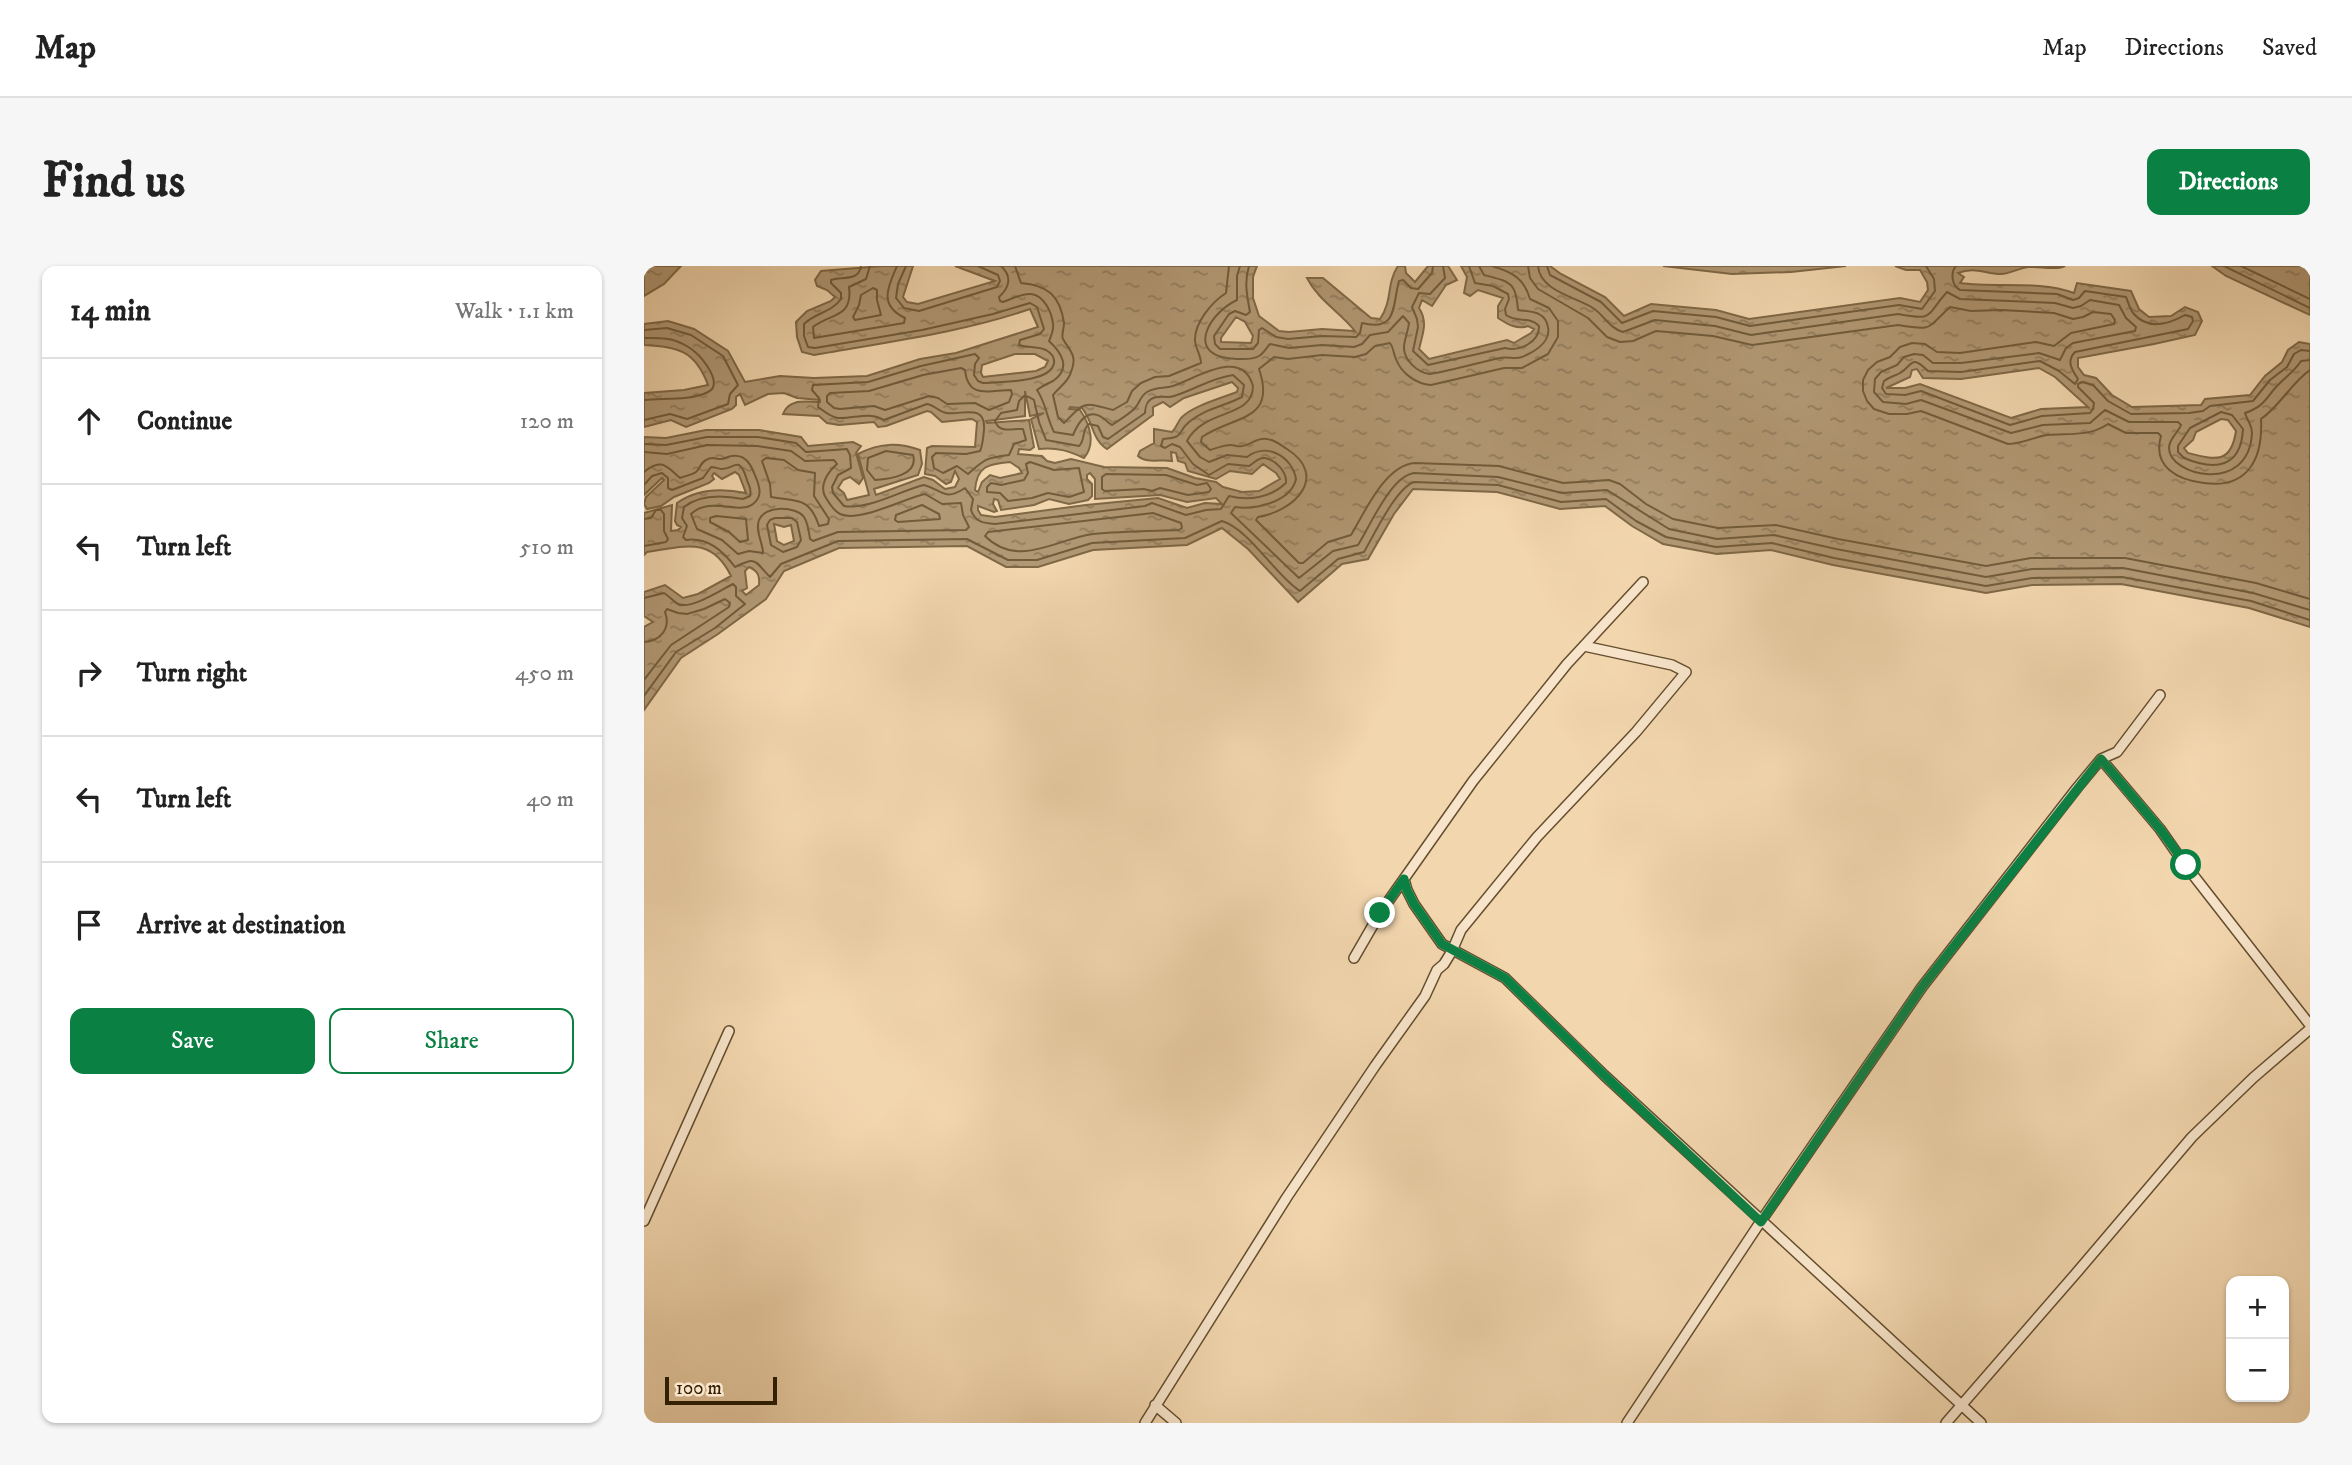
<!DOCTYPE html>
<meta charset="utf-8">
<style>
body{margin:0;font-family:"IM FELL DW Pica",serif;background:#f6f6f6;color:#222}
.controls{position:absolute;right:21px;bottom:21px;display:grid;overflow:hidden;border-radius:14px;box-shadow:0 2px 5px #0004}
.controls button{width:63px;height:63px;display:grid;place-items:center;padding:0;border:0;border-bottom:2px solid #e0e0e0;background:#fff;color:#222;font:35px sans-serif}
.scale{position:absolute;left:21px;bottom:18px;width:112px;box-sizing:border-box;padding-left:7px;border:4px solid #342002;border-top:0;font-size:19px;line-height:24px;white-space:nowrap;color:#342002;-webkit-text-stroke:5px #f7e4ca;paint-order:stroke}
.stop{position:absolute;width:21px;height:21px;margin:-16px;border:5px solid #0b8043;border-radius:50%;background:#fff}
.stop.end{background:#0b8043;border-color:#fff;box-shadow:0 2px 7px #0008}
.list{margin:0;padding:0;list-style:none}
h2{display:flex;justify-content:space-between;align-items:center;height:91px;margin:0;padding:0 28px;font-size:30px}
h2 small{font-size:23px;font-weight:400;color:#767676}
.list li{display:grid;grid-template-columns:46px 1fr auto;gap:21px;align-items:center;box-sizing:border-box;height:126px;padding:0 28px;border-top:2px solid #e0e0e0}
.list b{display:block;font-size:26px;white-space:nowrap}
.list em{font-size:23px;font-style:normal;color:#767676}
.actions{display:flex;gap:14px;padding:21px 28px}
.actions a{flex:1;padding:16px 0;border:2px solid #0b8043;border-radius:14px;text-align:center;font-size:24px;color:#0b8043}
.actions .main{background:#0b8043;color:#fff}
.icon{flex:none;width:38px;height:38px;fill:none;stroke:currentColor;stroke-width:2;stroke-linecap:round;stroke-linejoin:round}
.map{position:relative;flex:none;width:1666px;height:1157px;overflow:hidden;border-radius:14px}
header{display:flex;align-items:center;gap:42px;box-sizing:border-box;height:98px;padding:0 35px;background:#fff;border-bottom:2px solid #e0e0e0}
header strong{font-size:33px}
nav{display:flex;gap:38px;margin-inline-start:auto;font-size:24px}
.intro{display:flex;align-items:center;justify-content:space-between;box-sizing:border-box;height:168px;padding:0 42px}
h1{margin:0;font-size:49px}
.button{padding:18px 32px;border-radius:14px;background:#0b8043;color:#fff;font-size:24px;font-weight:700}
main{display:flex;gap:42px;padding:0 42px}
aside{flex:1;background:#fff;border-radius:14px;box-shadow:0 2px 5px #0004}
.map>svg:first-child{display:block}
.water{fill:url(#water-ripples);stroke:#7f6846;stroke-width:2;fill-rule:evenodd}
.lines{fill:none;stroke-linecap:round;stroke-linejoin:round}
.shore{stroke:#725c3b;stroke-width:2}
.minor-casing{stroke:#644e2d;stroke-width:12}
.minor{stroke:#f7e4ca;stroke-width:9}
.route{stroke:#0b8043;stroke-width:9}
</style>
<header>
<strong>Map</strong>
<nav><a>Map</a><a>Directions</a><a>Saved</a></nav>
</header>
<div class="intro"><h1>Find us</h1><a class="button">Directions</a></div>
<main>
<aside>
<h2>14 min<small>Walk · 1.1 km</small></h2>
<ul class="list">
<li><svg class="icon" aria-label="ahead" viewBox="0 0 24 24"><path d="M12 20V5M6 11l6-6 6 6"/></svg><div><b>Continue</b></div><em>120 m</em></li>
<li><svg class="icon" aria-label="left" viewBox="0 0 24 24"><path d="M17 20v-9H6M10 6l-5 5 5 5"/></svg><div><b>Turn left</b></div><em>510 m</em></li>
<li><svg class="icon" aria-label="right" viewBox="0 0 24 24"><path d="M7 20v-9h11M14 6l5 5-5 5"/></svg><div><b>Turn right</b></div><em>450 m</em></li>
<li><svg class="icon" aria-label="left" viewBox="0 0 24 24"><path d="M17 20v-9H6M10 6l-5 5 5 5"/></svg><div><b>Turn left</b></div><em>40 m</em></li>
<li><svg class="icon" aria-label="arrive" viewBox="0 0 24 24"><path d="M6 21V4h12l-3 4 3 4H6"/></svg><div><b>Arrive at destination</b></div></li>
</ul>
<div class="actions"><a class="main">Save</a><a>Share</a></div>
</aside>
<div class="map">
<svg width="1666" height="1157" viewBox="0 0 1666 1157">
<defs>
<pattern id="water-ripples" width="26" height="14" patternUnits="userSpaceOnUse" patternTransform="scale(1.75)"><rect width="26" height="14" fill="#b19874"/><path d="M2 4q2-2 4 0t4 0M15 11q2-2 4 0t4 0" fill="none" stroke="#917c5d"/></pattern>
</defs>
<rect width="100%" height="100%" fill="#f2d6ae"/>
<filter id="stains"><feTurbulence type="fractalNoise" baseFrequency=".00286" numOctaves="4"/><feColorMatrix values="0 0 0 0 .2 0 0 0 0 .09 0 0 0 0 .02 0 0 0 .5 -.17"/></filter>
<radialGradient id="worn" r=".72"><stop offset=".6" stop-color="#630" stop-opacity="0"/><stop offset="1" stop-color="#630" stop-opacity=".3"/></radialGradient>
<path class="water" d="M0 0H37L20 18 0 30Z
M238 0H269L259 31 263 36 274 38 351 15 311 0H613L609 11V32L615 50 635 65 645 66 678 63 711 65C696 46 674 34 663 12H679L727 52 736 53C749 34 742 18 754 0H761L762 7 771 16 784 0H804L813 14 802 19 788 40 778 34 775 42C784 56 779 67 775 83L785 93 863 74 870 77 887 67 890 63 884 60C873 64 863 58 854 52V40L859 32 834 24 826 30 820 27 823 11 817 0H906L917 8 961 31 980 50 1007 38 1072 44 1105 53 1256 32 1276 36 1284 24 1283 16 1276 4H1262L1251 0H1421C1411 5 1396 0 1384 1 1375 2 1366 8 1357 8 1341 8 1331 0 1314 7L1320 11 1316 17C1354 22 1394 14 1430 27L1433 17 1487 25 1495 43 1505 51 1527 50 1541 41 1554 46 1558 55 1551 69 1510 78 1434 92V101L1440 109 1452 112 1468 129 1488 141 1557 139 1561 133 1606 129 1621 110 1638 96 1644 84 1655 76 1666 78V361L1605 342 1477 318 1388 319 1342 327 1189 299 1127 284 1073 288 1019 278 988 260 961 240 916 243 853 226 769 223 750 248 724 293 698 298 654 336 604 283 578 262 543 279 449 284 394 301H362L323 280 195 282 140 305 122 333 74 368 37 392 0 444V361L9 356 0 350V326L21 319 39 332 54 328 87 310C67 269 40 281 3 286L0 289V247L28 239 27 265 34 264 37 261 33 259 31 255 33 237C54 222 78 222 102 227L95 209 91 206 78 213 70 207 68 210 70 213 65 217 30 231 17 240 3 243 0 238 2 231 20 214 18 212 0 229V171L22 172 62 164H115L157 171 164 180 209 176 217 180 212 187 219 212 215 218 206 211 199 214 194 222 200 227 203 234 225 229 214 188C235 177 254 176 276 184L278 198 274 209 230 223 232 229 280 211 289 214 301 223 311 221 315 213 311 205 307 216 302 218 291 210 281 208 283 182 288 180 331 181 333 156 328 153 298 156 287 146 283 145 242 160 234 161 230 156 195 159 183 157 175 150 139 148C145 132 162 136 176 136V134L153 132 140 127 124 128 101 139 96 128 92 131V139L88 143 42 161 27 154 0 161V127L40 124 64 119C51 84 34 81 0 79V58L24 55 50 63 84 85 101 116 136 110 170 112 223 110 276 93 312 87 394 61 386 43C316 67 242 76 170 89L158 86 153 71 152 56 163 45 187 35 191 31 183 24 173 20 171 14 177 5ZM592 51 601 56 609 70 607 77 577 76V72ZM371 88H391L404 95 401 101 392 105 339 111 337 107 338 99ZM1395 102 1411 111 1444 141 1397 143 1367 152 1276 118 1261 122H1242L1266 111 1268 104 1273 103 1279 112 1317 113ZM588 116 594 122 593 126C578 132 548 140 537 152 533 157 533 161 528 166L510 163V177L496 185 494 190C503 198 516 193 528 195L527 186 532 187 534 195 541 197 544 205 572 213 586 205 608 208 619 198 632 207 636 213 615 225 598 226 579 221 572 216 551 212 523 202 460 201 427 193 411 197 403 195 398 190 374 188 375 183 386 184 390 181 385 154 343 157 342 155 381 150V125L386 150 400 147 387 153 395 183C413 181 425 185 440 192 452 178 446 158 436 144L425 143 426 141 438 142C449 155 448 174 463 183L509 149V141L519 136 526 141 540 132ZM1577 153 1584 154 1592 165C1587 198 1572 194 1544 187L1540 182 1549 174 1552 166ZM366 196 375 202 378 207 356 212 346 209 338 216 334 226 331 224C333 200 344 198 366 196ZM446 207 451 213V233L516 229 543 236 572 232 578 238 561 237 543 242 514 232 442 239 351 251 337 249 334 244V240L350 246 353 245 349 238 350 233 354 234 357 244 390 239 405 233 425 238 444 234 448 230V218L443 213V209ZM130 258 140 261 147 259 150 275 140 279 133 275ZM105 301C114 305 116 310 115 319L102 329 98 325 103 322 101 305Z
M1019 0H1202L1147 6 1088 8Z
M1568 0H1666V49L1582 10Z"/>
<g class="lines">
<path class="shore" d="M226 0 222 13 205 21C209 52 187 47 169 61L170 72 260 57 261 52C234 39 244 21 253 0
M262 0 254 18 252 32 260 42 275 45 353 21 356 15 354 9 334 0
M357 0C368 10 366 21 355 31L356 35 359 36C368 33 378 27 387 28 400 29 408 47 409 58 410 64 407 70 405 75 417 86 428 102 409 115 403 118 398 120 393 124 402 137 403 153 410 166L429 169C434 157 443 141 459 152 462 154 464 157 468 159 475 154 484 149 490 143 496 138 495 131 503 126 513 120 520 123 529 120 553 112 598 81 609 120 609 153 560 142 543 175L556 191 565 196 583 189 603 191C622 176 648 190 652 213 647 236 611 244 591 241L587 247 655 312 689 285 714 279C726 260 747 210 770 207L854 211 918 227 963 224 1025 263 1073 273 1130 269 1192 283 1342 311 1388 303 1479 302 1609 327 1666 344
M371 0 377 17C403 19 416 29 420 57 420 63 417 69 419 73 425 84 433 89 428 103 425 116 416 120 409 129L414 151 420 157C442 135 439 136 469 144L483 136 488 125 497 117 511 111 525 110 557 97C557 90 552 83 551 75 550 57 568 36 582 27L585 0
M596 0 593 10V34C563 48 540 92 593 93 600 93 608 94 615 90 620 87 622 82 626 78L645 82 678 79 710 81 718 78 726 69 744 66 759 50 765 57C764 65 761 72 760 80 759 94 774 107 786 108 810 104 833 97 856 92 864 90 870 94 878 91 890 86 907 76 904 61 901 44 885 46 874 44 872 16 867 16 840 9L835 0
M605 0C600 16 603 30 606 46L602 49 591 45 585 48 570 70 571 78 576 83H609L614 77 615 64 618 62 632 71 644 73 678 70 712 71 716 67 718 57C754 66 748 40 755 15L759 14 767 22 774 23 788 7 789 0
M799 0 801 12 786 28 775 27 768 41 773 53 774 61 769 85 784 99 861 82C875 86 896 76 895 60 886 50 873 57 862 49L861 43 865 33 864 28 849 20 831 17 825 0
M848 0C868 6 880 12 886 33L905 42 914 55V71L904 88 878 102H860L787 119C772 118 757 107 752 93 749 87 750 82 746 77L731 80 722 88 711 91 678 89 644 93 630 91 615 103C633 156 590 149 558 171L557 176 566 184C573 182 580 179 587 179 591 179 594 181 598 180 607 179 613 171 623 173 631 174 637 179 643 183 685 210 651 245 614 251L612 254 655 297H659L684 276 707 269C721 246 741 199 771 197L855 200 919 217 965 214 976 218 1002 238 1029 253 1074 262 1132 259 1194 273 1342 300 1387 292H1481L1612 317 1666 333
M884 0 886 12 894 23 944 52 963 71 976 76 989 75 1012 65 1069 70 1108 79 1254 59C1289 65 1282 63 1306 41L1327 45 1357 44 1410 47 1429 53 1439 51 1449 46 1467 48 1471 54 1470 58 1427 67 1410 80 1392 76 1316 87 1293 86 1281 78 1268 77 1256 81 1246 91 1233 96 1224 104 1219 114V125L1223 135 1230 143 1245 148H1263L1277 145 1364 178C1378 178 1390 171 1403 169 1425 167 1445 171 1464 158L1482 167H1514L1517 170C1508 201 1534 214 1560 217 1604 223 1619 193 1617 153 1636 140 1648 116 1666 104
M894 0C896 25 932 31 949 42 960 49 965 62 979 66L1011 54 1071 60 1107 69 1254 48C1291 55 1281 50 1303 26L1316 33 1411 37 1429 42 1437 40 1446 34 1475 39 1482 52 1492 61 1491 65 1429 77 1422 82 1416 94 1395 87 1317 97H1289L1279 89 1270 88 1260 91 1253 99 1237 106 1231 113 1230 126 1239 136 1262 138 1277 134 1367 167 1399 159 1446 157 1461 144 1485 156H1534L1537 159C1534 167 1525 172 1525 182 1525 210 1605 229 1608 167 1608 159 1603 154 1601 147 1620 140 1620 135 1632 121 1641 111 1650 106 1657 95L1666 94
M903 0 906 9 957 36 978 57 1009 45 1072 51 1106 60 1255 39 1278 43 1291 25 1290 13 1282 0
M1312 0C1306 7 1308 20 1316 24L1413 28 1429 34 1435 32 1441 25 1482 31C1484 36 1486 43 1489 47 1504 65 1525 58 1541 49L1548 51 1549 55 1544 63 1431 86C1422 95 1428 104 1434 113L1431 118 1415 105 1396 95 1317 106 1284 105C1266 87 1269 100 1256 107 1251 110 1245 111 1240 115L1238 122 1242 128 1261 129 1277 125 1366 159 1398 150 1446 147 1449 143 1450 137 1434 121V118L1438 116 1449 119 1464 135 1487 148 1545 147 1559 145 1566 140 1609 135 1626 114 1643 101 1650 88 1657 84 1666 85
M1580 0 1666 42
M1597 0 1666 33
M229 22 233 24V34L237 49 211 54 209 51 215 39 217 29Z
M0 64 23 62 47 69 79 90 94 119 86 128 84 138 43 153 26 148 0 154
M0 72C10 72 23 71 32 75 38 77 47 82 51 86 59 92 80 119 64 126 46 135 20 132 0 134
M317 102 321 104C324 134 346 124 367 124L368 128 365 136 345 144 331 137 303 138 294 132 285 130 241 144 230 140 196 143 190 142 183 136V130L186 127 225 125 279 109Z
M1577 146 1588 149 1599 163C1597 202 1571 205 1540 192L1534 186V180L1546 162Z
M0 178 22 179 63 171H114L152 177 162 186 203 183 206 189 207 202 194 209 188 221 189 227 200 240C225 244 255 225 280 219 299 224 300 236 321 222L329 233 327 244C331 256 339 257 351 258L501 240 508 237 542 249 562 244 577 243 585 230C605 235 626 232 642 217 643 206 632 194 621 192 614 191 610 197 605 200L584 198 565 209 549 198 536 181 528 178 521 182 517 180 519 173C542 171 532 167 545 156 560 143 581 140 598 131L600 119 589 109C567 112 550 124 530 130 522 133 511 127 504 136 502 139 501 145 501 147L464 173 459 171 454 160 445 158C437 164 442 174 435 180L402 174 395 156 390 134 385 131 380 130 375 135 373 144 357 147 351 155C355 168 369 162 379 163L382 174 370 178 365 189C341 192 341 193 324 208L313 200 299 207 290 202 288 191 292 187 322 188 336 185C339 179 339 171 340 164 342 137 318 149 303 147 296 147 291 139 283 138L240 154C225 145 210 153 194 152 186 151 180 145 174 141L175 132 168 124 169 119 224 116 277 100 331 88 335 92 331 98 330 109 334 115 339 117C355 116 407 117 410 97 411 91 407 87 402 84 393 80 383 82 375 79L376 74 396 68 400 63 393 41 386 37 349 48 278 64 171 82 164 81 160 70V58C171 47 188 46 197 33V27L187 17V14C197 10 215 16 217 0
M242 185 269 189C275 209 246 213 231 214L223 204 224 192Z
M0 186 23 188 63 179 113 180 147 185 161 195 190 194 193 198C184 206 174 220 182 232 185 237 190 245 196 248 215 257 261 232 281 228L298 238 317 237 319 249 325 261 322 264 194 266 169 275 166 273C165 266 164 257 160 251 152 240 121 239 115 254 111 265 119 277 119 287L105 285 94 288 78 274 53 263 47 248C66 230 96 249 109 238 118 231 116 223 113 214 108 202 104 188 88 190 84 190 81 193 77 193 71 193 68 190 62 194 56 197 56 203 52 206 48 209 40 210 36 212 23 201 18 191 0 206
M122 192 140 194 154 204 171 207 170 230 185 253 184 258 175 260C165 230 153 236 127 231L126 218 118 195Z
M386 196 410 204 435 202 440 226 425 231 404 227 388 232 364 235 356 227 343 226V221L347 217 357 219 380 214 384 207 382 198Z
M462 208 522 209 553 219 563 217 567 223 565 226 544 229 516 222 508 225 500 223 461 225 458 223V211Z
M0 219 8 210 18 207 24 212V222L28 224 59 212 67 201C71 201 75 203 78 203 91 203 95 188 103 214 105 221 108 222 106 230L99 233C79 229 56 228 40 241L38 252 43 260 39 271 42 274C64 271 79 285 91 301 114 290 110 295 126 311L137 298 194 275 323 273 364 294H393L448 277 541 272 578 255C605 263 632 310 656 325L694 293 720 286C730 269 752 222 770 216L854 219 917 236 962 233 992 255 1022 271 1072 281 1128 277 1190 292 1342 320 1388 312 1478 311 1607 335 1666 354
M278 239 295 248 296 253 254 256 251 254 252 249Z
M509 247 537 257 538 262 535 264C507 265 477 265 449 268 412 273 374 303 341 270L344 266Z
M72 250 102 253 104 274 96 276 85 266 66 256V252Z
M131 252H148L153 256 157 274 153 281 139 286 127 279 123 259 126 254Z
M0 253 7 252 12 244H17L20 248V265L24 273 22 276 0 280
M0 332 20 327C25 330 29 335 34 338 47 344 77 324 89 318L92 321V330L101 338 71 362 32 386 0 430
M0 376C17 375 27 362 21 346L23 343 34 347 43 348 60 343 81 333 86 337 85 341 27 379 0 414"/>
<defs>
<path id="minor" d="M1457 493 1516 563 1539 596 1666 759
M760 613 763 624 770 638 798 678 861 712 960 809 1337 1157
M710 692 736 647 829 515 923 398 999 316
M0 955 85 765
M511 1139 532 1157
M501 1157 643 931 731 800 781 730 793 704 800 698 808 685 817 664 893 571 992 466 1042 406 1028 399 940 380
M983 1157 1117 955 1278 721 1433 522 1457 493 1473 486 1516 429
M1302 1157 1434 1005 1548 871 1609 812 1666 763"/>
</defs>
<use href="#minor" class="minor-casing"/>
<use href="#minor" class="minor"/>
</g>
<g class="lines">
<path class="route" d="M736 647 760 613 763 624 770 638 798 678 861 712 960 809 1117 956 1278 721 1457 493 1516 563 1542 599"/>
</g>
<rect width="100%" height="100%" filter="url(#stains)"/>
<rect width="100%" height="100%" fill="url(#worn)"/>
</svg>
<div class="controls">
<button>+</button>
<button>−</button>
</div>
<div class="scale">100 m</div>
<div class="stop" style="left:1542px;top:599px"></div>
<div class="stop end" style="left:736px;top:647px"></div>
</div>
</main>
